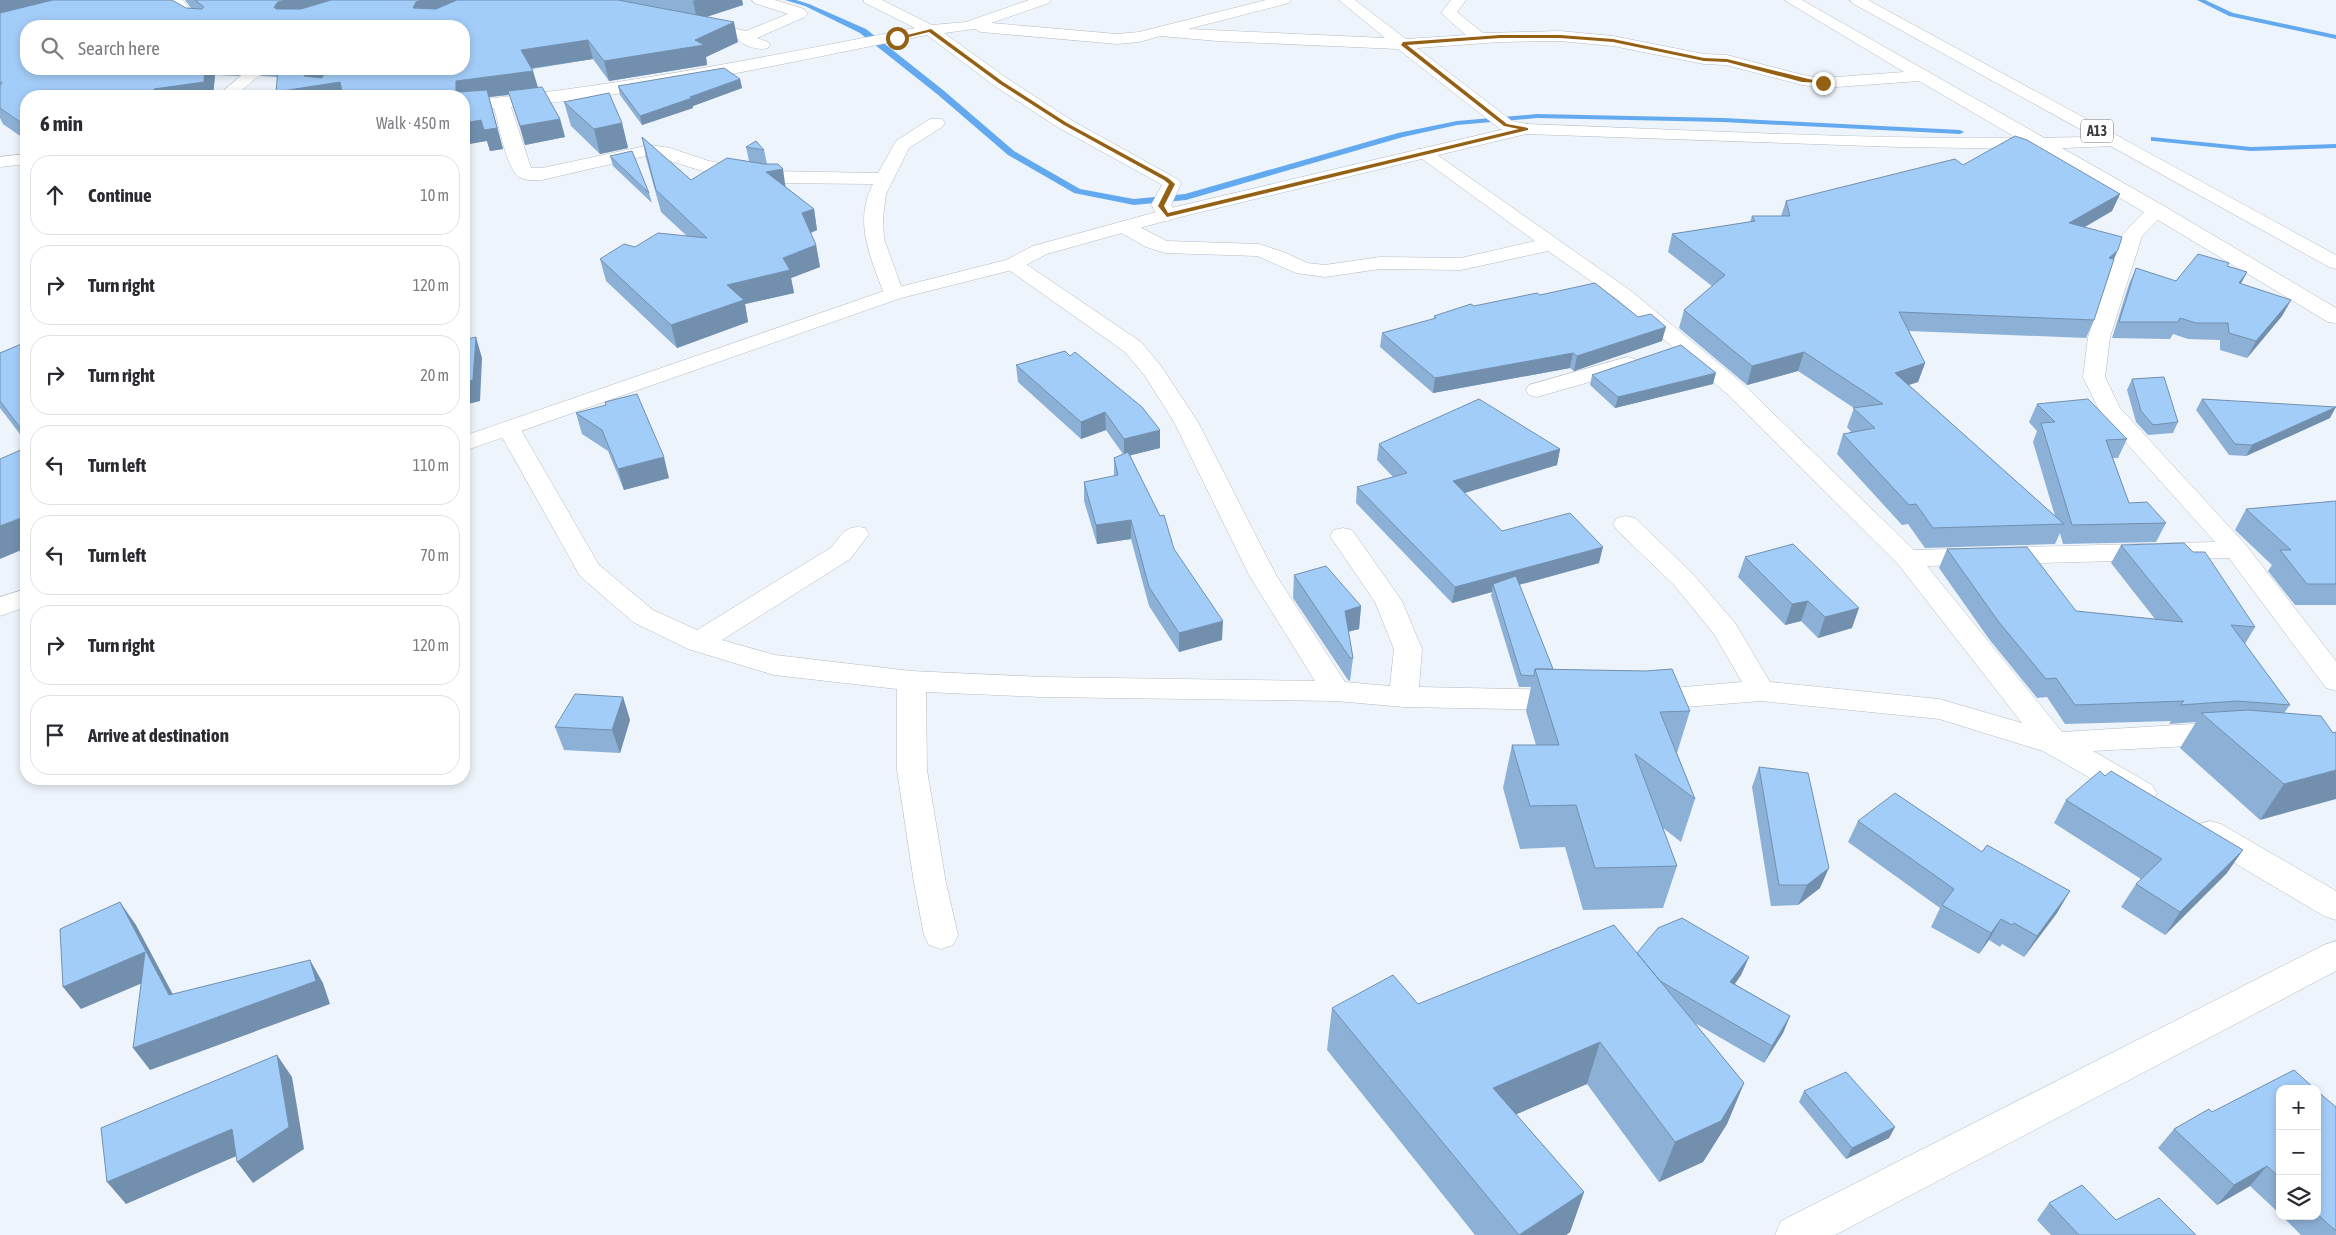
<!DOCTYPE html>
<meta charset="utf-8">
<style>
body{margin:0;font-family:"Asap Condensed",sans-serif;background:#f2f2f3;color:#2b2b33}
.controls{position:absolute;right:15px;bottom:15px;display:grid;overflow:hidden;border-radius:10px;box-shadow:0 2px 8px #0003}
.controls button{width:45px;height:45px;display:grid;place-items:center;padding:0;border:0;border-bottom:1px solid #e1e1e2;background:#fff;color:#2b2b33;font:25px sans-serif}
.stop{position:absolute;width:15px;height:15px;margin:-11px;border:4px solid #946014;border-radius:50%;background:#fff}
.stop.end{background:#946014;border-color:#fff;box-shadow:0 1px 5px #0008}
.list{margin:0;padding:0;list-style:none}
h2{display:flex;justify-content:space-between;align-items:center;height:65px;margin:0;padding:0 20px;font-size:21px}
h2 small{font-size:16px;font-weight:400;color:#7c7c81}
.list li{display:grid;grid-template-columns:32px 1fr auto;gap:15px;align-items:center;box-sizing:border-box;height:80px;margin:0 10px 10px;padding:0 10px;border:1px solid #e1e1e2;border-radius:20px}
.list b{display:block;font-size:19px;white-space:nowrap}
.list em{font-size:16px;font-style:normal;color:#7c7c81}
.icon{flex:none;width:28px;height:28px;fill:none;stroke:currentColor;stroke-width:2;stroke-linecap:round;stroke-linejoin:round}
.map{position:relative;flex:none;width:2336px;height:1235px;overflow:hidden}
.search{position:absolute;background:#fff;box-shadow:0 2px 8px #0003;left:20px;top:20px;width:450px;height:55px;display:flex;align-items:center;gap:12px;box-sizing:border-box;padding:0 18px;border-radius:20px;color:#7c7c81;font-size:19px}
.panel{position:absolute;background:#fff;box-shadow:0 2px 8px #0003;left:20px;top:90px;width:450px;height:695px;border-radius:20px}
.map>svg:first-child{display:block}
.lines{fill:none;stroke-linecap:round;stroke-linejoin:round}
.stream{fill:#62a9f0;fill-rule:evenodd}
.minor-casing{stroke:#b5bbc2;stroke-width:1}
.major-casing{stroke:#b5bbc2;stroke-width:1}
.highway-casing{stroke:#b5bbc2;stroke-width:1}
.minor{fill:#fff;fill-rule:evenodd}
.major{fill:#fff;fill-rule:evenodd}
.highway{fill:#fff;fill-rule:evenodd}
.wall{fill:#8cb0d6}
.shaded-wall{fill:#7290ae}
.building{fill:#a3cdf9;stroke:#7290ae}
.route{fill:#946014}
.labels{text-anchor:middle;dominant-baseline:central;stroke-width:4;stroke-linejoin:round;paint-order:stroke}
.shield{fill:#fff;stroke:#757679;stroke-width:1}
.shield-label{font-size:14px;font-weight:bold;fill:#3a3c3f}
</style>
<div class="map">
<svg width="2336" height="1235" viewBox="0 0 2336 1235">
<rect width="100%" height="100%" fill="#edf4fb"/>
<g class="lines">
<path class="stream" d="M785 0H796L809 4 866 29 943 90 1014 151 1080 189 1134 199 1185 194 1398 133 1457 121 1537 114 1723 118 1960 130 1964 132 1960 134 1723 122 1537 118 1457 125 1403 137 1186 200 1134 205 1074 193 1008 155 937 94 860 33 805 6Z
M2197 0H2205L2233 13 2336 35V39L2229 16Z
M2151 137 2251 147 2336 144V148L2251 151 2154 141H2151Z"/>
<defs>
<path id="minor" d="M168 0H183L194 15 210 26C185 28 181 19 168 0Z
M752 0H775L804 9 808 14 805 17 757 38 768 42 770 45 768 48C759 51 743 46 738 39L696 29 693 26 696 23 701 21 746 31 788 14 754 3Z
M863 0H882L932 25 966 22 1029 0H1051L1049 3 991 23 1117 34 1139 32 1266 0H1291L1289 3 1188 29 1385 38 1339 0H1355L1406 39 1466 35 1441 13 1451 0H1466L1457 12 1483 33 1560 31 1613 36 1704 54 1727 55 1803 75 1823 78 1904 72 1784 0H1802L2164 206 2336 308V323L2328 322 2158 220 2142 236 2110 337 2105 377 2120 408 2245 544 2336 661V691L2326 688 2229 558 1927 566 2062 732 2226 722 2237 725 2241 733 2237 741 2226 744 2093 751 2152 785 2157 793 2152 801 2141 805 2130 801 2043 751 1939 719 1761 701 1648 710 1638 707 1633 700 1638 693 1648 690 1742 682 1714 634 1674 585 1617 530 1613 524 1617 518 1626 516 1635 518 1692 573 1735 623 1770 682 1939 699 2022 723 1898 564 1726 393 1617 299 1548 251 1461 270 1380 269 1325 277 1296 273 1257 256 1165 253 1146 247 1118 231 1115 227 1118 223 1125 221 1132 223 1167 241 1259 244 1286 253 1307 263 1325 265 1380 257 1461 258 1535 241 1414 153 1417 149H1429L1631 291 1742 383 1914 550 2215 542 2102 416 2083 377 2088 337 2123 234 2144 212 1919 81 1823 88 1802 85 1726 65 1704 64 1613 46 1560 41 1500 42 1417 48 1512 121 1532 125 1535 129 1532 133 1526 134 1500 129 1398 49 1217 41 1161 36 1139 42 1117 44 981 32 975 29 944 33 1008 79 1071 120 1179 180 1181 184 1171 205 1177 215 1174 219 1167 221 1160 219 1151 205 1162 185 1159 183 1059 128 996 87 927 35C789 62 651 94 511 107L531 168H542L650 145 670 148 709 161 768 171 878 173 896 141 930 119H942L945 123 942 127 909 148 886 194 883 218 884 239 904 294 901 298 894 300 887 298 884 294C871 258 853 222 873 184L768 183 706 172 650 155 542 180C535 180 525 181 519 177 506 168 499 124 494 108L464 111V101C616 87 765 57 915 28L865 3Z
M249 69H267L235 96H217Z
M26 154V164L0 167V157Z
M1013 258 1020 260 1141 342 1161 366 1198 422 1276 575 1345 682 1390 686 1394 649 1375 602 1330 536 1334 530 1343 528 1352 530 1402 601 1422 649 1419 687 1565 690 1575 693 1580 700 1575 707 1565 710 1404 707 1336 701 1042 697 926 692 927 770 946 883 958 935 953 945 941 949 929 945 924 935 914 883 897 770V689L774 675 688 649 633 622 580 576 497 428 501 423 509 421 517 423 599 565 653 610 697 630 832 547C842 534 847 524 865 528L869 534 850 559 722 640 775 655 911 671 1042 677 1315 681 1249 575 1174 422 1145 376 1125 352 1006 268 1003 264 1006 260Z
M1627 357 1635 359 1638 364 1635 369 1537 397 1529 395 1526 390 1529 385Z
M2210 821 2221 824 2336 891V920L2324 916 2199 842 2194 833 2199 824Z
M2336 941V971L1835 1235H1775L1781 1221 2324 945Z"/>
<path id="major" d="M1526 124C1722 131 1919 143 2115 136L2121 137 2124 141 2121 145 2115 146 2039 149 1899 147 1526 134 1172 219 1047 254 1020 268 901 298 464 451V436L887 290 1006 260 1033 246 1167 209Z
M26 589V607L0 616V597Z"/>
<path id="highway" d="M1850 0H1868L2336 255V269L2329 267 1852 3Z"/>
</defs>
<use href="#minor" class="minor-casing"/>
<use href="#major" class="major-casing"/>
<use href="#highway" class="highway-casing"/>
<use href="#minor" class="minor"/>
<use href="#major" class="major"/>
<use href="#highway" class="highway"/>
</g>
<path class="wall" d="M0 0 191 8 185 0H742L743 5 706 17 738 42 706 57 707 65 609 81 593 59 532 69 538 88 560 119 565 137 525 145 510 95 489 97 503 149 490 151 487 141 277 77 261 76 258 69H464V26H26V69H247L238 76 215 75 213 96H26V140L3 124 0 118Z
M740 79 742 88 693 106V108L642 125 620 95 618 86Z
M564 102 622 123 628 148 600 154 571 126Z
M642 137 691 180 749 161 746 147 764 150 767 164 786 187 814 209 817 230 811 233 816 245 820 267 791 278 794 293 745 304 748 322 677 348 606 281 600 259 635 247 687 236 661 212 646 158Z
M610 156 649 193 652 203 613 166Z
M1963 165 2120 194 2112 211 2085 227 2113 259 2094 320 2086 338 1909 331 1925 363 1918 382 1909 385 2055 516 2033 442 2037 431 2029 422 2037 404 2127 439 2118 458H2113L2129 503 2166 523 2156 542 2063 544 2060 533 2055 544 1925 548 1908 524 1902 525 1837 454 1843 434 1852 433 1847 427 1854 408 1798 371 1747 385 1679 328 1684 310 1712 286 1668 252 1672 234 1750 222 1752 216H1781L1786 201Z
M2227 266 2247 272 2241 284 2291 300 2282 316 2247 358 2220 350V340L2188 339 2173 334 2170 339 2112 338 2129 284 2136 268 2176 281Z
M1540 295 1662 341 1574 371 1570 368 1433 393 1380 347 1382 333 1434 319V316L1474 306Z
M26 342V442L0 408V353Z
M1065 351 1160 448 1130 455 1174 549 1222 640 1179 652 1149 606 1131 539 1097 544 1084 501V482L1114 476V458L1123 454 1106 430 1081 439 1018 382 1016 365Z
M1592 375 1713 384 1615 408 1590 385Z
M2132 379 2178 422 2173 433 2148 435 2136 422 2127 390Z
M2202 399 2330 418 2246 456 2229 455 2196 410Z
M605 402 669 478 624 490 608 451 582 434 576 413 606 405Z
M1379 444 1560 449 1557 465 1465 493 1502 531 1599 563 1519 585 1553 669 1690 711 1677 753 1695 799 1681 842 1663 828 1677 866 1663 908 1583 910 1565 847 1520 849 1503 788 1512 745H1536L1526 711 1531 687H1519L1491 595 1492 592 1452 603 1356 503 1357 487 1393 477 1377 460Z
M2336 501V605H2295L2268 571 2272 565 2235 530 2246 509Z
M2121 545 2255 627 2245 644 2290 705 2284 713 2333 733 2260 820 2180 748 2196 722 2169 724 2171 721 2065 724 2047 697 2037 698 1989 639 1939 568 1947 549 2076 611 2155 619 2111 563Z
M1745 557 1852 628 1818 638 1801 621 1785 625 1738 577Z
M1294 575 1361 606 1359 629 1348 632 1353 658 1350 681 1348 680 1293 598Z
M623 697 630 720 620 753 564 750 555 727Z
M1759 767 1820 888 1798 905 1771 906 1752 787Z
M2066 800 2227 873 2165 935 2121 907 2136 884 2141 879 2054 823Z
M1858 821 2057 913 2024 957 2002 944 2000 947 1989 940 1979 954 1931 927 1940 908 1848 842Z
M1637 953 1749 957 1741 975 1735 984 1790 1016 1783 1033 1764 1063 1695 1023 1744 1083 1727 1124 1703 1162 1659 1182 1587 1084 1516 1114 1584 1192 1570 1232 1566 1235H1475L1327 1050 1332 1008 1418 1004Z
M2280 1089V1214L2250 1186 2217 1205 2158 1148 2174 1129 2212 1112Z
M1804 1091 1895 1127 1889 1138 1846 1159 1799 1102Z
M2317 1091 2336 1107V1235H2301L2282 1216H2317Z
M2049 1203 2116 1220 2196 1235H2051L2037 1220Z"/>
<path class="shaded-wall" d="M0 0H84L0 21Z
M286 0H356L285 21 274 7 278 2Z
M422 0H473L422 21 413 8 416 2Z
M696 0H742L743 5 697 20 693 1Z
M734 22 738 42 706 57 707 65 609 81 604 61 695 40Z
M588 40 593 59 526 69 521 50Z
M205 69H212L215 75 213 96H152L154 89Z
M235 69H247L238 76Z
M307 69H346L340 82 345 96H278L276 92 304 76Z
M533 71 539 91 489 97 503 149 490 151 487 141 464 145V123L481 120 497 128 464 101 456 91V81Z
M740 79 742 88 693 106V108L642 125 640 116 690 97Z
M560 119 565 137 525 145 520 126Z
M622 123 628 148 600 154 594 129Z
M783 169 786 190 766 172Z
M2120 194 2112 211 2062 240 2069 223Z
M814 209 817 230 805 235 802 213Z
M816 245 820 267 791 278 794 293 745 304 748 322 677 348 671 325 727 285 783 258Z
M2118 250 2110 267 2109 258Z
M2247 272 2238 288 2239 283Z
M2291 300 2282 316 2247 358 2256 341Z
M1666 327 1662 341 1574 371 1577 356Z
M476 337 482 358 480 401 464 405V382Z
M1804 352 1798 371 1747 385 1752 366Z
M1573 353 1570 368 1433 393 1435 378Z
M1925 363 1918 382 1889 391 1895 373Z
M1716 373 1713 384 1615 408 1618 397Z
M2336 407 2330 418 2246 456 2252 445Z
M1105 412 1106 430 1081 439V422Z
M26 428V438L22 430Z
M1160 430V448L1124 457V439Z
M1560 449 1557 465 1451 497 1453 481Z
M664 457 669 478 624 490 618 469Z
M26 516V548L0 559V526Z
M1131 520V539L1097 544 1096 525Z
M1603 547 1599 563 1496 591 1493 584 1492 592 1452 603 1455 587Z
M1808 601 1801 621 1785 625 1792 604Z
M1361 606 1359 629 1342 633 1345 611Z
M1859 608 1852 628 1818 638 1825 617Z
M1223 621 1222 640 1179 652V633Z
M623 697 630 720 620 753 612 730Z
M2336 770V799L2260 820 2284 784Z
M2243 850 2227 873 2165 935 2180 912Z
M1829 868 1820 888 1798 905 1807 885Z
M2070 891 2057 913 2024 957 2037 936Z
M120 902 136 925 185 1017 169 995 159 976 81 1009 63 987Z
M2001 919 1989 940 1979 954 1991 933Z
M1749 957 1741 975 1723 1000 1730 982Z
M310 960 323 983 330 1004 150 1070 133 1048Z
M1790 1016 1783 1033 1764 1063 1772 1046Z
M1600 1042 1587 1084 1482 1129 1493 1088Z
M277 1055 292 1077 304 1149 253 1183 237 1162Z
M1744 1083 1727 1124 1703 1162 1659 1182 1675 1142Z
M1895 1127 1889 1138 1846 1159 1852 1148Z
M232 1129 248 1151 126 1204 107 1182Z
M2267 1166 2250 1186 2217 1205 2234 1185Z
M1584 1192 1570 1232 1566 1235H1520Z"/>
<path class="building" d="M53 0H172L186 8 202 9 204 7 195 0H286L278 2 274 7 276 9H301L331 0H422L416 2 413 8 436 9 457 0H618L734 22 695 40 704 45 604 61 588 40 521 50 533 71 456 81V91L458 92 487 90 497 128 484 130 481 120 464 123V96H343L340 82 276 92 278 69H307L304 76 322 78 326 70 330 69H464V26H26V69H205L204 82 154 89 152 96H26V126L0 108V86L2 82 0 83V13Z
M724 68 740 79 690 97 692 98 640 116 618 86Z
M542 87 560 119 520 126 508 91Z
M609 93 622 123 594 129 564 102Z
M2015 136 2027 140 2120 194 2069 223 2122 237 2118 250 2109 258 2114 259 2094 320 1899 312 1925 363 1895 373 2064 524 1933 528 1916 504 1909 505 1843 434 1875 428 1853 408 1883 404 1804 352 1752 366 1684 310 1725 275 1672 234 1755 221 1752 216H1790L1786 201 1955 159 1963 165Z
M642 137 691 180 727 158 764 164H778L783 169 766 172 814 209 802 213 816 245 783 258 790 270 727 285 744 300 671 325 600 259 624 244 635 247 658 233 707 238 656 190Z
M756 141 764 150 746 147Z
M632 151 649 193 610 156Z
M2198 254 2229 263 2227 266 2247 272 2239 283 2291 300 2256 341 2229 333 2228 323H2196L2180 318 2178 322H2119L2136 268 2176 281Z
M1595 283 1638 317 1651 314 1666 327 1577 356 1573 353 1435 378 1382 333 1436 318 1434 316 1471 304 1474 306 1537 293 1540 295Z
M476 337 473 380 464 382V340Z
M26 342V428L22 430 0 401V353Z
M1681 345 1716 373 1618 397 1592 375Z
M1065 351 1070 356 1075 352 1142 407 1160 430 1124 439 1105 412 1081 422 1016 365Z
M2164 377 2178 422 2153 425 2141 411 2132 379Z
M637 394 664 457 618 469 602 430 576 413 606 405 605 402Z
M1479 399 1560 449 1453 481 1502 531 1570 513 1603 547 1455 587 1357 487 1407 473 1379 444Z
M2088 399 2127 439 2106 440 2129 503 2147 502 2166 523 2072 525 2041 423 2055 422 2037 404Z
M2202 399 2336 407 2252 445 2235 444Z
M23 449 26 452V516L0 526V459Z
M1128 452 1160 516 1164 515 1174 549 1223 621 1179 633 1149 587 1131 520 1096 525 1084 482 1118 475 1114 458Z
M2336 501V584H2307L2280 550H2291L2246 509Z
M2184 543 2193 552H2205L2255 627 2231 625 2290 705 2237 701 2180 705 2184 701 2075 705 2056 678 2046 679 1998 621 1947 549 2027 547 2076 611 2183 622 2121 545Z
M1793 544 1859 608 1825 617 1808 601 1792 604 1745 557Z
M1326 566 1361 606 1345 611 1353 658H1350L1294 575Z
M1516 576 1553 669H1535L1534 676 1521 675 1493 584Z
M1535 669 1645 671 1672 669 1690 711 1660 712 1695 799 1635 754 1677 866 1595 868 1576 805 1530 806 1512 745H1559Z
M575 694 623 697 612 730 555 727Z
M2248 710 2321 716 2333 733 2336 732V770L2284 784 2201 713Z
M1759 767 1808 773 1829 868 1807 885H1779Z
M2100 771 2105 776 2111 771 2243 850 2180 912 2136 884 2162 859 2066 800Z
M1895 793 1982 852 1987 845 2070 891 2037 936 2014 923 2012 925 2001 919 1991 933 1942 905 1954 889 1858 821Z
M120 902 169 995 310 960 316 981 133 1048 145 952 63 987 60 929Z
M1682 918 1749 957 1730 982 1790 1016 1772 1046 1660 981 1637 953 1658 928Z
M1614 925 1744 1083 1721 1121 1675 1142 1600 1042 1493 1088 1584 1192 1519 1235 1332 1008 1393 975 1418 1004Z
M277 1055 289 1127 237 1162 232 1129 107 1182 101 1128Z
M2294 1070 2315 1089H2280V1178L2267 1166 2234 1185 2174 1129 2209 1109 2212 1112Z
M1846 1072 1895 1127 1852 1148 1804 1091Z
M2317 1091 2336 1107V1231L2317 1214Z
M2082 1185 2116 1220 2159 1198 2196 1235H2079L2049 1203Z"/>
<path class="route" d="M931 29 1003 82 1067 123 1168 178 1175 184 1164 206 1168 213 1519 129 1504 126 1401 45 1403 42 1500 35H1560L1613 39 1704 58 1727 59 1825 83 1802 82 1727 62 1704 61 1613 42 1560 38H1500L1407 45 1507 124 1528 128V130L1167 217 1158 206 1169 184 1164 180 1064 125 1000 84 929 32 897 40 895 38Z"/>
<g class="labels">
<rect class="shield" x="2081" y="119.5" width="32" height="23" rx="4"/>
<g class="shield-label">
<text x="2097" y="131">A13</text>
</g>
</g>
</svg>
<div class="controls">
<button>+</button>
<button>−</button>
<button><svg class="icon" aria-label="layers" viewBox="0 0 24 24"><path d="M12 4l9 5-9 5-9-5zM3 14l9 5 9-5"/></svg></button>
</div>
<div class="stop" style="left:897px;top:38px"></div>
<div class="stop end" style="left:1823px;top:83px"></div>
<div class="search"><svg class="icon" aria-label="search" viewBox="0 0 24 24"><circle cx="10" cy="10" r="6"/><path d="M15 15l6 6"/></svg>Search here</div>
<section class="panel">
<h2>6 min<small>Walk · 450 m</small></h2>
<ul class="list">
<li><svg class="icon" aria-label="ahead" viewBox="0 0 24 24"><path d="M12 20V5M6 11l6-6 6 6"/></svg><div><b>Continue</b></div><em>10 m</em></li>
<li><svg class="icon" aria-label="right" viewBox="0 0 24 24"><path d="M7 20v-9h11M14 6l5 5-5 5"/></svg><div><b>Turn right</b></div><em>120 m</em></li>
<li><svg class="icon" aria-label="right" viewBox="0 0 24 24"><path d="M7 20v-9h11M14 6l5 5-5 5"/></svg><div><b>Turn right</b></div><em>20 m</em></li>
<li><svg class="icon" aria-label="left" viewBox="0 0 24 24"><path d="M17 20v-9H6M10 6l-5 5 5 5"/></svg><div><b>Turn left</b></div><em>110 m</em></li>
<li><svg class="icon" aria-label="left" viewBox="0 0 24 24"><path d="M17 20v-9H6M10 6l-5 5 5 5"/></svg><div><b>Turn left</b></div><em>70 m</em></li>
<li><svg class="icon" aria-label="right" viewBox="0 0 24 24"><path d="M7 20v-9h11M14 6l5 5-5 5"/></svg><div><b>Turn right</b></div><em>120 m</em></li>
<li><svg class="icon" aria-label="arrive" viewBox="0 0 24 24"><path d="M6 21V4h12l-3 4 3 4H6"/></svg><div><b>Arrive at destination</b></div></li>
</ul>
</section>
</div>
